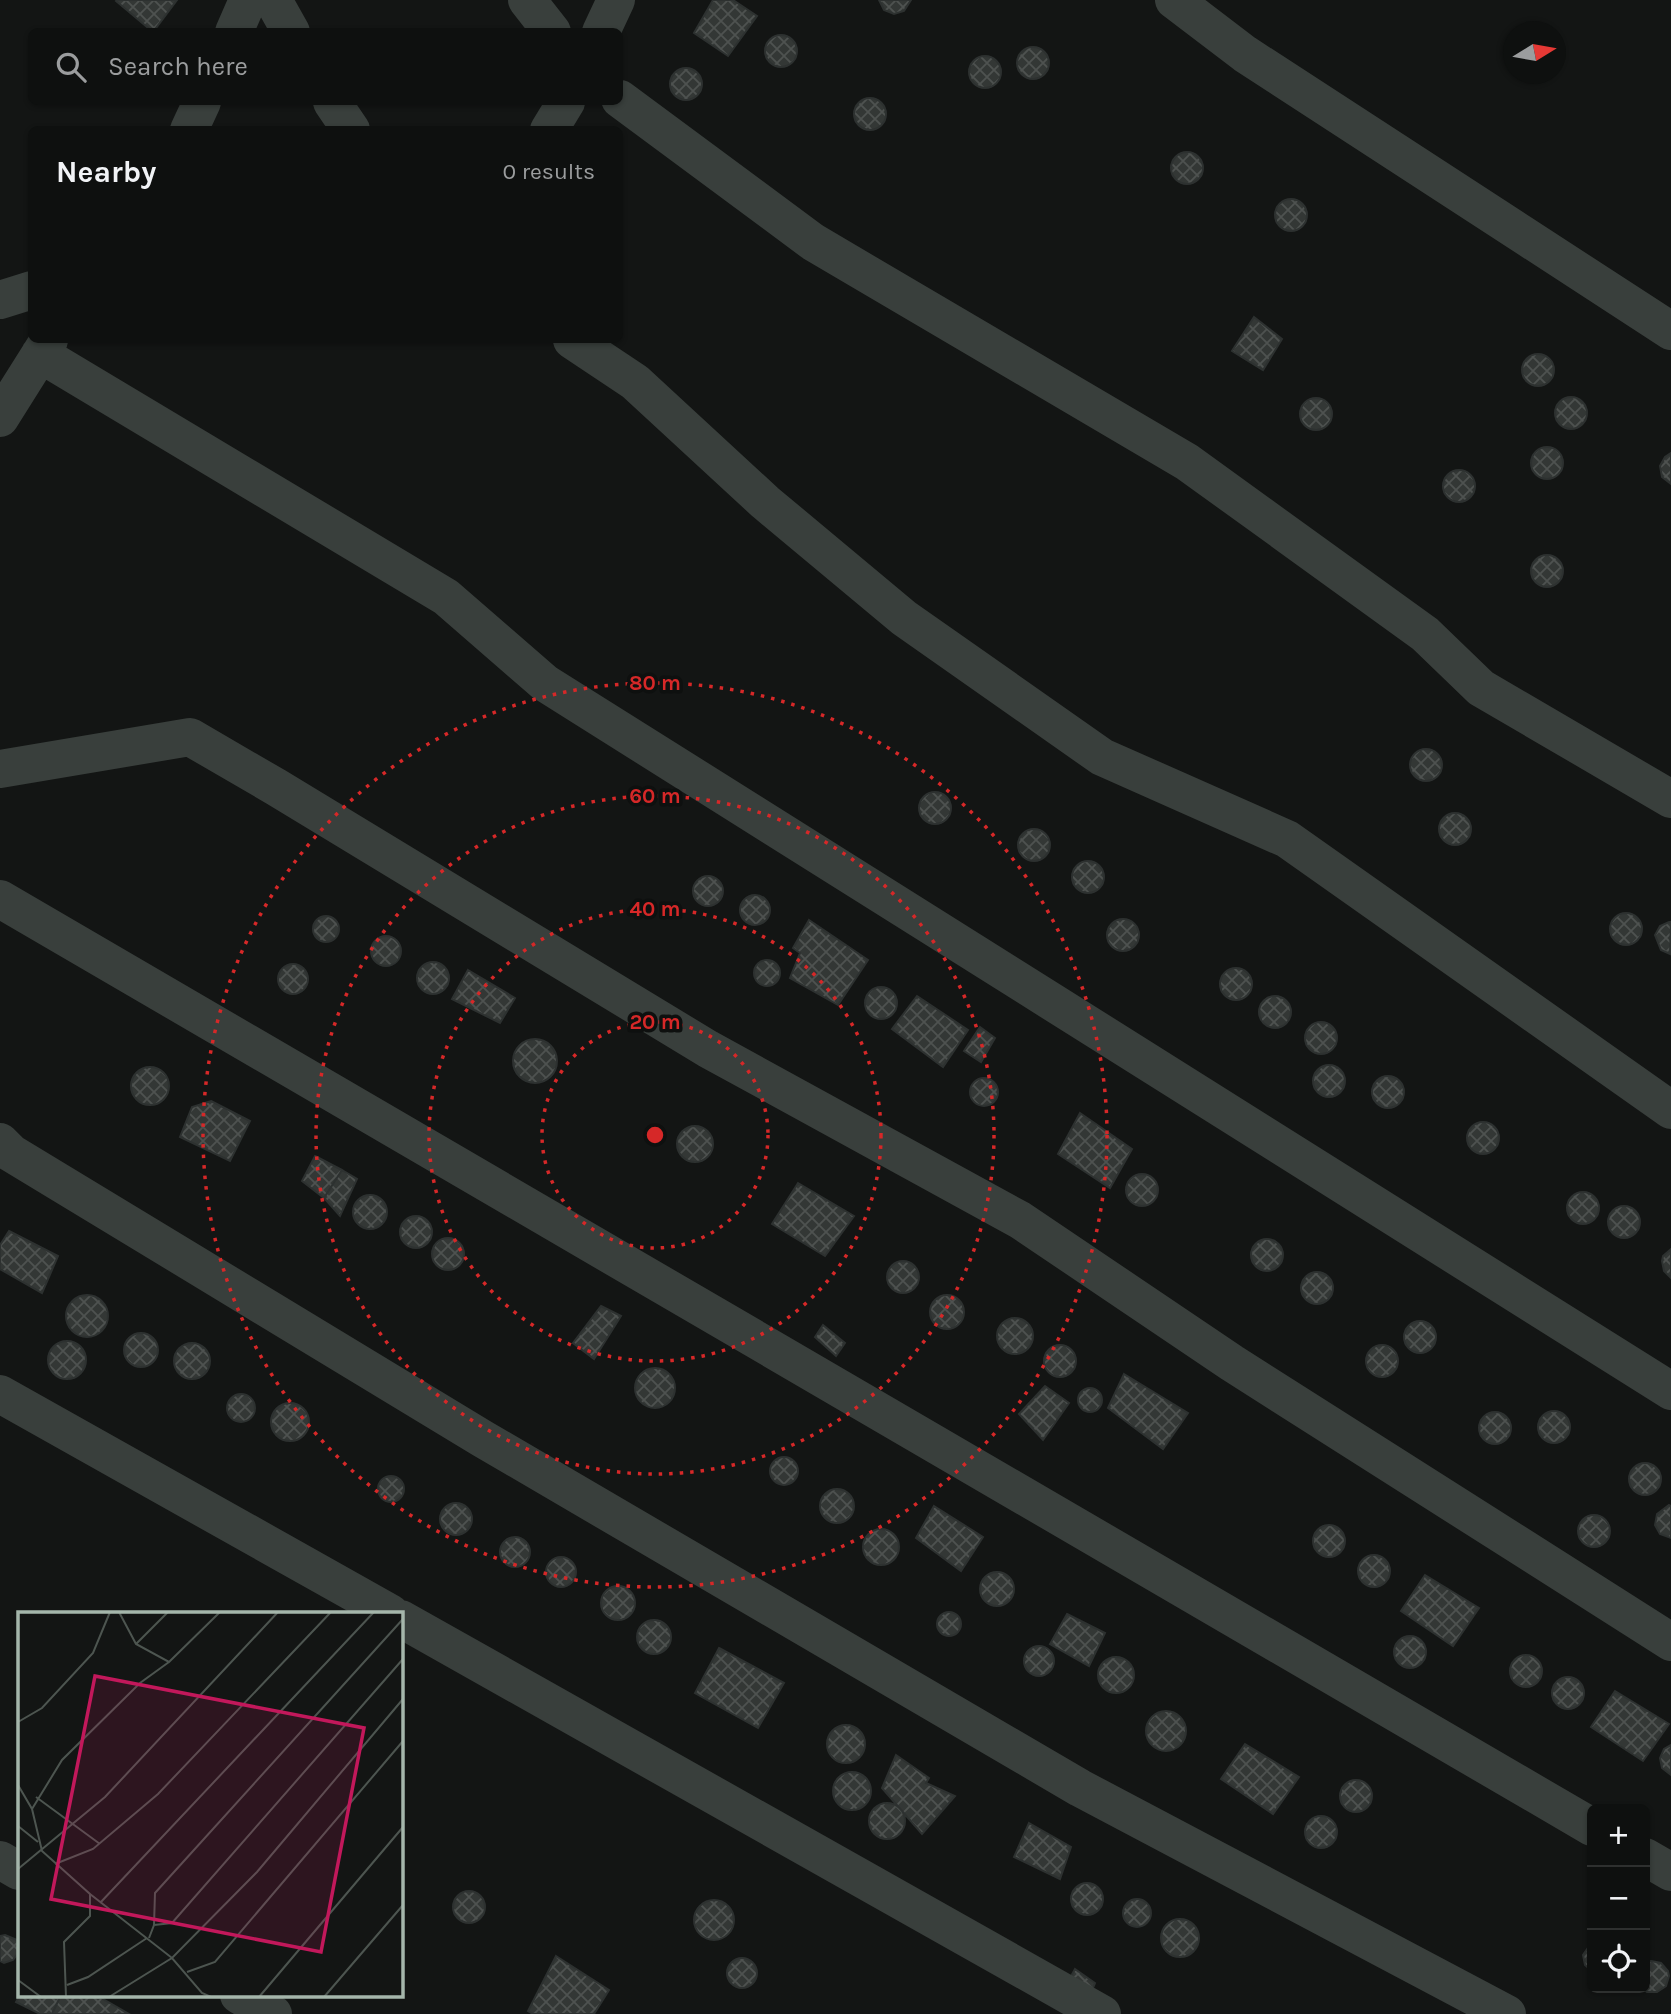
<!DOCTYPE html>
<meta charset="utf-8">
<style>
body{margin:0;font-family:Karla,sans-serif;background:#171918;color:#f1f3f6}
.controls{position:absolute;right:21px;bottom:21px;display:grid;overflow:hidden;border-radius:10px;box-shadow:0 2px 5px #0004}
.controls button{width:63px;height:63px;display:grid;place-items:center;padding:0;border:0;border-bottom:2px solid #2e302f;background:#0e100f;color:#f1f3f6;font:35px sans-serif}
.compass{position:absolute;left:1503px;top:21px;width:63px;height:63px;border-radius:50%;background:#0e100f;box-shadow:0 2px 5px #0004;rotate:79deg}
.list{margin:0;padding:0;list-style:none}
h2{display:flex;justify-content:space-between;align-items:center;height:91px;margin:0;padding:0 28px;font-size:30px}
h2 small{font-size:23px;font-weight:400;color:#9b9d9e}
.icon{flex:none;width:38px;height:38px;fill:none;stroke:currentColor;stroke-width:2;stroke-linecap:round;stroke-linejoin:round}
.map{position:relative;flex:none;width:1671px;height:2014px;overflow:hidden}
.search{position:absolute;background:#0e100f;box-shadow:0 2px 5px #0004;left:28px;top:28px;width:595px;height:77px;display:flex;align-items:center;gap:18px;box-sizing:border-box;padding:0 24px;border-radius:10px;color:#9b9d9e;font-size:26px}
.panel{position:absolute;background:#0e100f;box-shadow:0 2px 5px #0004;left:28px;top:126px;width:595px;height:217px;border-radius:10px}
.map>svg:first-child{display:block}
.building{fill:url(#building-cross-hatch);stroke:#2d3130;stroke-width:2}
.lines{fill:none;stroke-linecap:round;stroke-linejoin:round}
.minor{stroke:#393f3c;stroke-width:38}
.ring{fill:none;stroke:#d62828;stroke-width:3.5;stroke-dasharray:3.5 7}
.inset-road{fill:none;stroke:#4d5550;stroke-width:2}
.view{fill:#c2185b;fill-opacity:0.15;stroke:#c2185b;stroke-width:3.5}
.inset-edge{fill:none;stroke:#a5b6ab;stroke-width:3.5}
.centre{fill:#d62828;stroke:#0e100f;stroke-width:3.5}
.ring-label{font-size:21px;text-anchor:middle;font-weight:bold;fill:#d62828;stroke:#0e100f;stroke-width:7;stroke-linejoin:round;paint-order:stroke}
</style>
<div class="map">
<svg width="1671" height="2014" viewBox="0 0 1671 2014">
<defs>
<pattern id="building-cross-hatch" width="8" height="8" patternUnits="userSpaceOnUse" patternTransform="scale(1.75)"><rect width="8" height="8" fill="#333735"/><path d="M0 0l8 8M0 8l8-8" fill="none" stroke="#4e5250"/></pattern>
</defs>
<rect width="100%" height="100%" fill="#131514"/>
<path class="building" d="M117 0H177L153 32 116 1Z
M713 0H733L757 16 728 56 694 33Z
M879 0H911L904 11 894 14 884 10Z
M765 51a16 16 0 1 1 32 0a16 16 0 1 1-32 0Z
M1017 63a16 16 0 1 1 32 0a16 16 0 1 1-32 0Z
M969 72a16 16 0 1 1 32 0a16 16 0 1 1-32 0Z
M670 84a16 16 0 1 1 32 0a16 16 0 1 1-32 0Z
M854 114a16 16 0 1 1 32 0a16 16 0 1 1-32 0Z
M1171 168a16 16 0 1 1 32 0a16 16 0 1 1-32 0Z
M1275 215a16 16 0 1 1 32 0a16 16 0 1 1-32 0Z
M1254 317 1282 339 1263 370 1232 351Z
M1522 370a16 16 0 1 1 32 0a16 16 0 1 1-32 0Z
M1555 413a16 16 0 1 1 32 0a16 16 0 1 1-32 0Z
M1300 414a16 16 0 1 1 32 0a16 16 0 1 1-32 0Z
M1531 463a16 16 0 1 1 32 0a16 16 0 1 1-32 0Z
M1671 453V484L1662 477 1660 466 1665 457Z
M1443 486a16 16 0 1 1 32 0a16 16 0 1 1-32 0Z
M1531 571a16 16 0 1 1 32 0a16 16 0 1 1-32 0Z
M1410 765a16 16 0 1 1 32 0a16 16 0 1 1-32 0Z
M919 808a16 16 0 1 1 32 0a16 16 0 1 1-32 0Z
M1439 829a16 16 0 1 1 32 0a16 16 0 1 1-32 0Z
M1018 845a16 16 0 1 1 32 0a16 16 0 1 1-32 0Z
M1072 877a16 16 0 1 1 32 0a16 16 0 1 1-32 0Z
M693 891a15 15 0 1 1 30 0a15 15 0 1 1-30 0Z
M740 910a15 15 0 1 1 30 0a15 15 0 1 1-30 0Z
M1610 929a16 16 0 1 1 32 0a16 16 0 1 1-32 0Z
M313 929a13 13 0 1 1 26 0a13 13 0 1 1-26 0Z
M1107 935a16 16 0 1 1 32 0a16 16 0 1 1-32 0Z
M809 920 868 960 838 1005 790 978 800 953 793 948Z
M1669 922H1671L1670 954 1661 950 1655 935 1660 926Z
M371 951a15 15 0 1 1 30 0a15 15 0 1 1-30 0Z
M754 973a13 13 0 1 1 26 0a13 13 0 1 1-26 0Z
M417 978a16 16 0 1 1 32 0a16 16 0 1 1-32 0Z
M278 979a15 15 0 1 1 30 0a15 15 0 1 1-30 0Z
M1220 984a16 16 0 1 1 32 0a16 16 0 1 1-32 0Z
M468 970 515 998 500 1023 452 999Z
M865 1003a16 16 0 1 1 32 0a16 16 0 1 1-32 0Z
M917 996 968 1030 943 1067 892 1029Z
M1259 1012a16 16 0 1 1 32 0a16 16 0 1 1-32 0Z
M1305 1038a16 16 0 1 1 32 0a16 16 0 1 1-32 0Z
M980 1027 995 1038 981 1062 964 1051Z
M513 1061a22 22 0 1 1 44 0a22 22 0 1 1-44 0Z
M1313 1081a16 16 0 1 1 32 0a16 16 0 1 1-32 0Z
M131 1086a19 19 0 1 1 38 0a19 19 0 1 1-38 0Z
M1372 1092a16 16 0 1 1 32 0a16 16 0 1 1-32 0Z
M970 1092a14 14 0 1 1 28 0a14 14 0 1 1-28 0Z
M211 1101 250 1121 230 1161 180 1137 192 1107Z
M1080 1113 1132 1149 1110 1188 1058 1154Z
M1467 1138a16 16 0 1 1 32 0a16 16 0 1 1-32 0Z
M677 1144a18 18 0 1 1 36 0a18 18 0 1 1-36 0Z
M315 1156 342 1170 324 1198 302 1181Z
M342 1170 357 1179 340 1216 324 1198Z
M1126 1190a16 16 0 1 1 32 0a16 16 0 1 1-32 0Z
M798 1183 854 1216 825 1256 772 1224Z
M1567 1208a16 16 0 1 1 32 0a16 16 0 1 1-32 0Z
M353 1212a17 17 0 1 1 34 0a17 17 0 1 1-34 0Z
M1608 1222a16 16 0 1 1 32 0a16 16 0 1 1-32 0Z
M400 1232a16 16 0 1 1 32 0a16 16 0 1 1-32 0Z
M9 1231 58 1256 42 1293 0 1269V1245Z
M432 1254a16 16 0 1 1 32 0a16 16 0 1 1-32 0Z
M1251 1255a16 16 0 1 1 32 0a16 16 0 1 1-32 0Z
M1671 1249V1278L1664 1271 1662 1261 1663 1256Z
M887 1277a16 16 0 1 1 32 0a16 16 0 1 1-32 0Z
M1301 1288a16 16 0 1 1 32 0a16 16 0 1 1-32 0Z
M66 1316a21 21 0 1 1 42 0a21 21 0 1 1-42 0Z
M930 1312a17 17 0 1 1 34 0a17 17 0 1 1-34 0Z
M601 1306 621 1316 594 1359 573 1343Z
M997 1336a18 18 0 1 1 36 0a18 18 0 1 1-36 0Z
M1404 1337a16 16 0 1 1 32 0a16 16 0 1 1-32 0Z
M823 1325 845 1343 836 1356 815 1337Z
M124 1350a17 17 0 1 1 34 0a17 17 0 1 1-34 0Z
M48 1360a19 19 0 1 1 38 0a19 19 0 1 1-38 0Z
M174 1361a18 18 0 1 1 36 0a18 18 0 1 1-36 0Z
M1366 1361a16 16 0 1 1 32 0a16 16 0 1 1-32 0Z
M1044 1361a16 16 0 1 1 32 0a16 16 0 1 1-32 0Z
M635 1388a20 20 0 1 1 40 0a20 20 0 1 1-40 0Z
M1124 1374 1188 1413 1163 1449 1108 1408Z
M1045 1386 1069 1403 1043 1440 1019 1414Z
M1078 1400a12 12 0 1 1 24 0a12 12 0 1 1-24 0Z
M227 1408a14 14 0 1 1 28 0a14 14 0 1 1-28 0Z
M271 1422a19 19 0 1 1 38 0a19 19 0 1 1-38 0Z
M1538 1427a16 16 0 1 1 32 0a16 16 0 1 1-32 0Z
M1479 1428a16 16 0 1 1 32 0a16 16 0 1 1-32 0Z
M770 1471a14 14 0 1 1 28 0a14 14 0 1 1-28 0Z
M1629 1479a16 16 0 1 1 32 0a16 16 0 1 1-32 0Z
M378 1489a13 13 0 1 1 26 0a13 13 0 1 1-26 0Z
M820 1506a17 17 0 1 1 34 0a17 17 0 1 1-34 0Z
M440 1519a16 16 0 1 1 32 0a16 16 0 1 1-32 0Z
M1669 1505 1671 1506V1538L1660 1534 1655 1525 1657 1514Z
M934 1506 983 1537 961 1571 916 1538Z
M1578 1531a16 16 0 1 1 32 0a16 16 0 1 1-32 0Z
M1313 1541a16 16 0 1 1 32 0a16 16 0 1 1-32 0Z
M863 1547a18 18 0 1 1 36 0a18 18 0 1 1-36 0Z
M500 1552a15 15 0 1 1 30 0a15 15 0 1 1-30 0Z
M1358 1571a16 16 0 1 1 32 0a16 16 0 1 1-32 0Z
M546 1572a15 15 0 1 1 30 0a15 15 0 1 1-30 0Z
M980 1589a17 17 0 1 1 34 0a17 17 0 1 1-34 0Z
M1425 1575 1479 1608 1453 1646 1401 1611Z
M601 1603a17 17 0 1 1 34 0a17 17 0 1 1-34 0Z
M937 1624a12 12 0 1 1 24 0a12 12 0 1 1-24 0Z
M1067 1614 1105 1633 1089 1666 1050 1644Z
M637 1637a17 17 0 1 1 34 0a17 17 0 1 1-34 0Z
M1394 1652a16 16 0 1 1 32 0a16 16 0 1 1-32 0Z
M1024 1661a15 15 0 1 1 30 0a15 15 0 1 1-30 0Z
M719 1648 784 1683 758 1728 695 1693Z
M1510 1671a16 16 0 1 1 32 0a16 16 0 1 1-32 0Z
M1098 1675a18 18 0 1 1 36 0a18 18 0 1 1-36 0Z
M1552 1693a16 16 0 1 1 32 0a16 16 0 1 1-32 0Z
M1615 1691 1669 1724 1643 1761 1591 1727Z
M1146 1731a20 20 0 1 1 40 0a20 20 0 1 1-40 0Z
M827 1744a19 19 0 1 1 38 0a19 19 0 1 1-38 0Z
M1245 1744 1299 1777 1273 1814 1221 1779Z
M1671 1745V1775L1662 1768 1660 1758 1664 1749Z
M896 1755 929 1778 926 1783 955 1796 922 1834 882 1788Z
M833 1791a19 19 0 1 1 38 0a19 19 0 1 1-38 0Z
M1340 1796a16 16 0 1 1 32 0a16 16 0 1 1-32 0Z
M869 1821a18 18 0 1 1 36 0a18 18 0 1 1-36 0Z
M1305 1832a16 16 0 1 1 32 0a16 16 0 1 1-32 0Z
M1029 1823 1071 1847 1060 1879 1014 1857Z
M1071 1899a16 16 0 1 1 32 0a16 16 0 1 1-32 0Z
M453 1907a16 16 0 1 1 32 0a16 16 0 1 1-32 0Z
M1123 1913a14 14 0 1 1 28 0a14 14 0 1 1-28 0Z
M694 1920a20 20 0 1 1 40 0a20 20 0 1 1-40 0Z
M1161 1938a19 19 0 1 1 38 0a19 19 0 1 1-38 0Z
M5 1935 17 1940 19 1952 13 1960 4 1963 0 1961V1936Z
M1592 1942V1971L1585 1965 1583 1955Z
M556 1956 609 1990 594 2014H533L528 2011Z
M727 1973a15 15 0 1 1 30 0a15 15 0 1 1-30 0Z
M1651 1961 1661 1963 1668 1971 1669 1976 1666 1986 1657 1992H1647L1641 1988H1645V1963Z
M1075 1969 1095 1983 1087 2002 1064 1989Z
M20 1995H61L52 2014H40L16 2002Z
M61 1995H96L129 2014H52Z"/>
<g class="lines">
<path class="minor" d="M273 0 291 32
M527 0 552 32
M1174 0 1245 54 1671 331
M234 32 248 0
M601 32 616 0
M620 99 813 242 1187 462 1425 634 1481 688 1671 799
M332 102 351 130
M189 130 202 102
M549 130 566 102
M0 300 32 290
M572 340 635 382 765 502 904 618 1102 757 1287 839 1671 1110
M40 354 446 597 545 683 1671 1391
M0 418 49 340
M0 769 190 737 276 787 708 1049 1020 1220 1232 1363 1671 1642
M0 899 1592 1827
M0 1142 11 1153 483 1439 1080 1788 1507 2014
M0 1394 390 1613
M401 1619 1102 2014
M1645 1857 1671 1872
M0 1860 19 1871
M239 1995 273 2014"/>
</g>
<g class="ring">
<circle cx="655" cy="1135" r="113"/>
<circle cx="655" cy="1135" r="226"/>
<circle cx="655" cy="1135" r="339"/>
<circle cx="655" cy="1135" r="452"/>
</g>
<g transform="translate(18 1612)">
<rect width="385" height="385" fill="#131514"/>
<path class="inset-road" d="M101 0 118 32 151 50 202 0M118 32 150 0M0 110 24 96 75 41 92 0M0 173 14 197 24 239 72 282V304L46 330 48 385M18 185 82 232M14 197 44 148 122 71 151 50M0 214 20 230M37 252 75 237 140 182 313 0M0 257 87 185 260 0M72 282 154 346 239 260 385 87M82 291 356 0M136 313 154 311 385 47M131 326 136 313 137 281 385 7M169 360 197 350 385 129M0 368 23 385M49 373 70 365 129 326M91 385 154 346 184 381 193 385M194 385H217M241 385 385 215M306 385 385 293"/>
<path class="view" d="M77 64 346 116 303 340 33 287Z"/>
<rect width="385" height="385" class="inset-edge"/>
</g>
<circle cx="655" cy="1135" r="10" class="centre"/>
<g class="ring-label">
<text x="655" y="690">80 m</text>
<text x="655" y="803">60 m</text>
<text x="655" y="916">40 m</text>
<text x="655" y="1029">20 m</text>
</g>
</svg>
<div class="controls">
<button>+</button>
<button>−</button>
<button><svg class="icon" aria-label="locate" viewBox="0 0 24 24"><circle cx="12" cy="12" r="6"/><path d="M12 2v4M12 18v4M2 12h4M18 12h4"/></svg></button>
</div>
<svg class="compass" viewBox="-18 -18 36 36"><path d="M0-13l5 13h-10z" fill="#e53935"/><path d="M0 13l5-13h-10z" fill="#9b9d9e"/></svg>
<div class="search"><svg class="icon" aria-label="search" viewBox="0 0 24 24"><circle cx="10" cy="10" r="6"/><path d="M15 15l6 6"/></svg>Search here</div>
<section class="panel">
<h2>Nearby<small>0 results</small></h2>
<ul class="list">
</ul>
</section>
</div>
